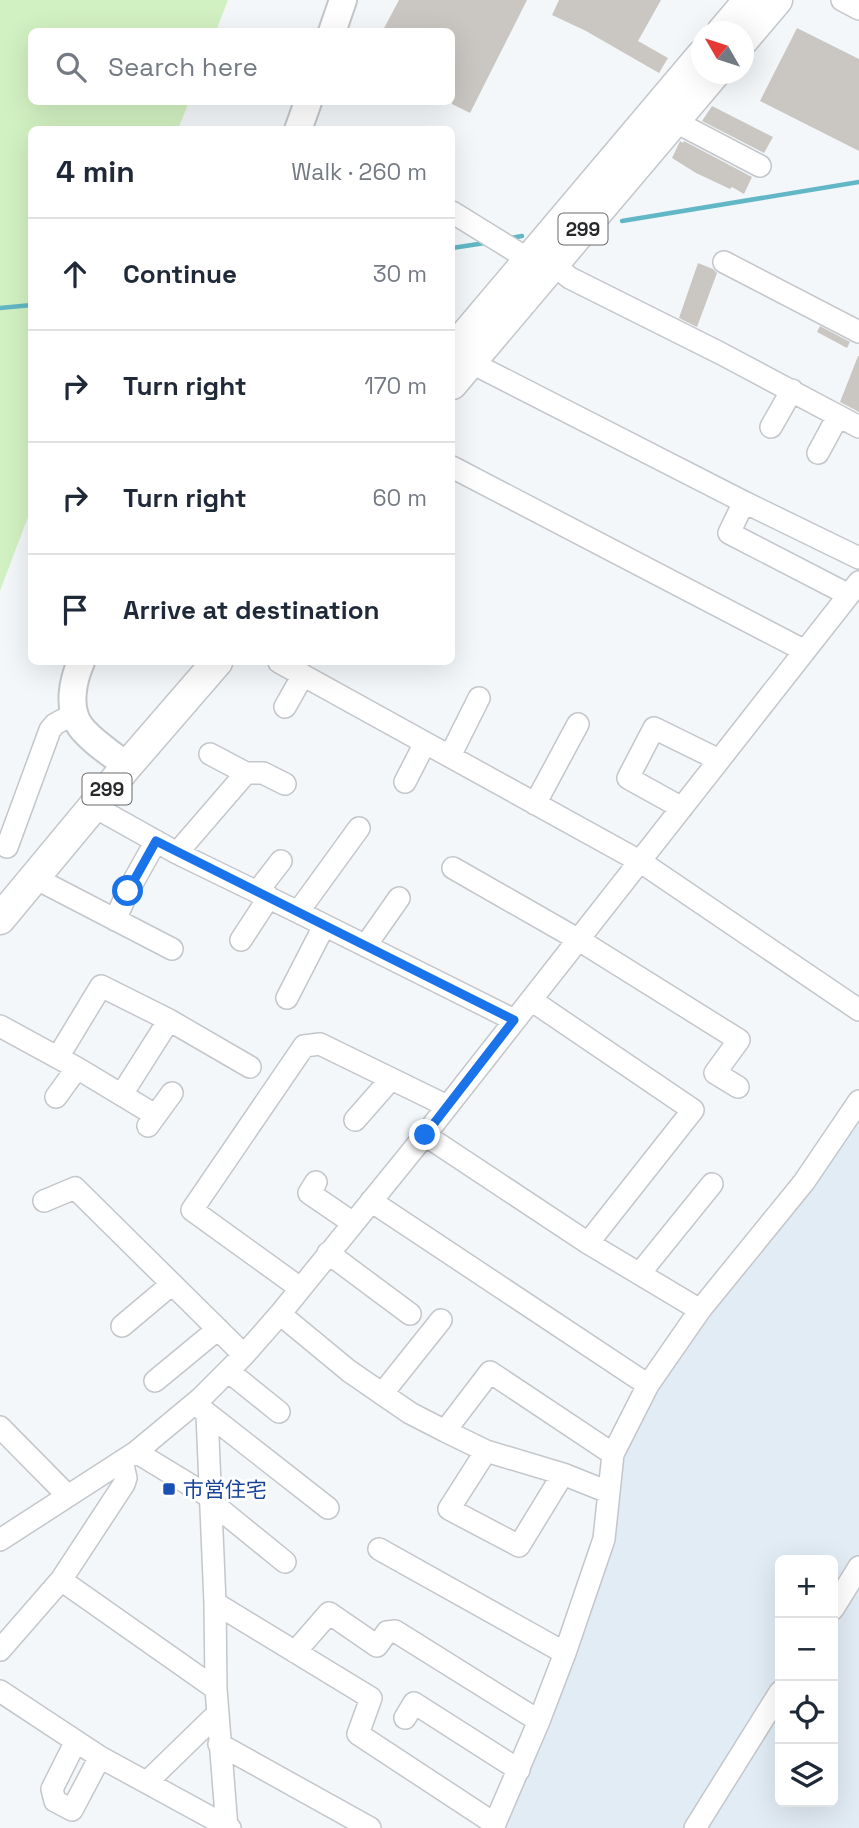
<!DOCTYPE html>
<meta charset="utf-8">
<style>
body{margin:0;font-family:"Space Grotesk","Noto Sans JP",sans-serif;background:#f2f2f3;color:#1f2937}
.controls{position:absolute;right:21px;bottom:21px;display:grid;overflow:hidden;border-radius:10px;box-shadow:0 7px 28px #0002}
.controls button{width:63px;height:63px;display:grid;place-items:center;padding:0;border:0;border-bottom:2px solid #e0e1e3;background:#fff;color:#1f2937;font:35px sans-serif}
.compass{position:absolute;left:691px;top:21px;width:63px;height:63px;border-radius:50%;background:#fff;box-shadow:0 7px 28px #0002;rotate:309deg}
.stop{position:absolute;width:21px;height:21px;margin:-16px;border:5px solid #1a73e8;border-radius:50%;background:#fff}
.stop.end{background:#1a73e8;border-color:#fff;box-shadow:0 2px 7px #0008}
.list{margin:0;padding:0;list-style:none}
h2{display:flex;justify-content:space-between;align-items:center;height:91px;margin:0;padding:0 28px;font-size:30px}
h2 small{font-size:23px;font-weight:400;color:#747a83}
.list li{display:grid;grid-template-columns:46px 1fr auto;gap:21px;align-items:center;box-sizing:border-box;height:112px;padding:0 28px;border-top:2px solid #e0e1e3}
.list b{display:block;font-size:26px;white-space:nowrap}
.list em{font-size:23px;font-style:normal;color:#747a83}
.icon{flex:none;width:38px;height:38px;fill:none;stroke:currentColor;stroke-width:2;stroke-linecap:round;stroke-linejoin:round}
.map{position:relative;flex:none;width:859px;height:1828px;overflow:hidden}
.search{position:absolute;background:#fff;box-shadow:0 7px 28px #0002;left:28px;top:28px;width:427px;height:77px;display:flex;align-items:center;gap:18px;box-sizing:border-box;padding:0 24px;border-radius:10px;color:#747a83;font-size:26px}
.panel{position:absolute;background:#fff;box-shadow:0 7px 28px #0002;left:28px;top:126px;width:427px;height:539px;border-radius:10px}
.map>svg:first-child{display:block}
.built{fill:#e2ecf5;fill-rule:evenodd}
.green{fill:#d2f1c2}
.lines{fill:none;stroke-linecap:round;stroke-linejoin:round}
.stream{stroke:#61b7c5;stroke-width:4.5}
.building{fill:#cac7c3}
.minor-casing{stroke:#c3c6ca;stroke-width:24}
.major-casing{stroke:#c3c6ca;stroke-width:30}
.highway-casing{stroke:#c3c6ca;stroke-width:33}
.minor{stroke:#fff;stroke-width:21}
.major{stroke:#fff;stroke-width:26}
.highway{stroke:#fff;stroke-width:30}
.route{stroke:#1a73e8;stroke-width:9}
.transit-dot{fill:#1a4fb4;stroke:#fff;stroke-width:2.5}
.labels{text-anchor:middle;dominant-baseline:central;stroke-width:6;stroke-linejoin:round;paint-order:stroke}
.shield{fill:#fff;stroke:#68696b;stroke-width:2}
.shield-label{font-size:19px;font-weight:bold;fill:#28292b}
.transit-label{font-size:21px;fill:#164399;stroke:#fff;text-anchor:start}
</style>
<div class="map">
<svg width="859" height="1828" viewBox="0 0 859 1828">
<rect width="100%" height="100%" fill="#f3f7fa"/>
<path class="built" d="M859 1106V1828H500L535 1754 615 1468 641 1407ZM780 1560H833V1802H780Z"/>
<path class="green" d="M0 0H228L216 31 32 32V102H189L178 129 32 130 31 509 0 591Z"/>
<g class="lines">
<path class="stream" d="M622 221 859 182
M511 238 522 236
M452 248 485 243
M0 308 32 305"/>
</g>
<path class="building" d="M399 0H527L470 113 452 104V32H382Z
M559 0H661L638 41 668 58 659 73 586 31 552 15Z
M797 28 859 59V151L760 101Z
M712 106 773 137 764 153 702 121Z
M680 141 683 143 684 141 752 177 744 194 732 187 730 189 696 173 672 158Z
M698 263 713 269 717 273 697 327 679 318Z
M820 326 850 342 847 348 817 332Z
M858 356H859V412L840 402Z"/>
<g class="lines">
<defs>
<path id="minor" d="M842 0 859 9
M674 121 760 166
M452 212 528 259
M724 262 859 332
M552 264 570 278 720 353 859 427
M470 362 744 502 859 558
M771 427 792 390
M818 453 838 416
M452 467 805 651
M744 502 729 533 849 595
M279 662 641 862 859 1010
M285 707 303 675
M210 754 246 773H263L285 784
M450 756 479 698
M405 782 425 743
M535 804 578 724
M93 806 177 853 298 912 514 1020
M682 808 628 778 654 728 719 760
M7 847 50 730 55 724 74 714
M177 853 246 773
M453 868 579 940 739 1040 715 1073 738 1087
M35 878 172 949
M257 892 281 861
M298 912 359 828
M115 920 128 891 156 841
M241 940 269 897
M366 945 399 898
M287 998 324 926
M531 1000 693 1110 588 1243
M0 1026 77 1068 155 1115
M58 1057 101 986 169 1020 250 1067
M122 1094 169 1020
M56 1097 77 1068
M355 1120 391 1079
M148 1126 172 1093
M425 1135 588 1243 700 1310
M316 1182 309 1193 353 1223
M44 1201 75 1188 244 1355
M371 1201 648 1385
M328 1253 410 1314
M640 1273 712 1184
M300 1288 192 1210 304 1046 320 1044 447 1106
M280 1314 349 1371 410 1413 445 1431
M122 1326 172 1284
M228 1371 279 1412
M155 1381 218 1329
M382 1394 441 1320
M199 1407 328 1508
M207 1414 215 1603 216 1689 227 1828
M0 1427 68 1496
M486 1451 449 1509 519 1546 563 1474
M136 1452 210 1497
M608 1492 563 1474 486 1451 445 1431 490 1372 613 1454
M210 1501 285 1562
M0 1540 136 1452 201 1398 244 1355 280 1314 425 1135 859 582
M379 1549 565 1653
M61 1580 216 1689
M215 1603 371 1698 358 1734 495 1824
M833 1609 859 1567
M0 1650 61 1580 124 1484 126 1478 122 1461
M295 1652 329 1613 377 1646 387 1632 395 1631 539 1721
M0 1691 100 1757 230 1828
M405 1718 414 1703 519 1770
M76 1741 52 1789 55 1801 72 1810 100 1757
M219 1744 370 1828
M147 1782 217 1714
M493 1828 539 1721 565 1653 604 1539 613 1454 648 1385 700 1310 804 1182 859 1101
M695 1828 780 1692"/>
<path id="major" d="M332 32 343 0
M298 130 308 102
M81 662C73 680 67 708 80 726 90 740 113 755 127 766"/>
<path id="highway" d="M722 32 749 0
M744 39 777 0
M452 351 702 55
M452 384 714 74
M0 919 127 766 217 662"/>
</defs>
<use href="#minor" class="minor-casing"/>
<use href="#major" class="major-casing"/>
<use href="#highway" class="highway-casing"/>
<use href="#minor" class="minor"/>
<use href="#major" class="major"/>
<use href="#highway" class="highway"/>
</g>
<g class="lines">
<path class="route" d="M128 891 156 841 514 1020 425 1135"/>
</g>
<rect class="transit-dot" x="162" y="1482" width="14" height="14" rx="3.5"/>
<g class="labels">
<g class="shield">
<rect x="558.5" y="213.5" width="49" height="31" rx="5"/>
<rect x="82.5" y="773.5" width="49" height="31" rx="5"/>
</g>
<g class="shield-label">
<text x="583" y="229">299</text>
<text x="107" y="789">299</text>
</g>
<g class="transit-label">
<text x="183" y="1489">市営住宅</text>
</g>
</g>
</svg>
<div class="controls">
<button>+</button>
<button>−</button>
<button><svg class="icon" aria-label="locate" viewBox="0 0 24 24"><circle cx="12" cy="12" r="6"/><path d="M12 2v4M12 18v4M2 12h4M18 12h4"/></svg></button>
<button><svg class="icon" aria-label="layers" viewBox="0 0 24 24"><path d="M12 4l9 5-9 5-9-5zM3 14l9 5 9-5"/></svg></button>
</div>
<svg class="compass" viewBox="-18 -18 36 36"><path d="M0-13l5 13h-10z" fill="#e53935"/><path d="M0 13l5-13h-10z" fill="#747a83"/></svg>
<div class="stop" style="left:128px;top:891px"></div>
<div class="stop end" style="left:425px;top:1135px"></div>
<div class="search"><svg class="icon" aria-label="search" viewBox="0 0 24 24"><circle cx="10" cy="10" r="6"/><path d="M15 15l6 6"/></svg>Search here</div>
<section class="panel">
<h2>4 min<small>Walk · 260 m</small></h2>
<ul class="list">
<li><svg class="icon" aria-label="ahead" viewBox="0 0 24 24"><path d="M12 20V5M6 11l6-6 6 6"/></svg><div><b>Continue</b></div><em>30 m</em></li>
<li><svg class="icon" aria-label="right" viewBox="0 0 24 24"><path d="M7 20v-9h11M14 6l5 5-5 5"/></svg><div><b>Turn right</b></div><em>170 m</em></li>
<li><svg class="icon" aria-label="right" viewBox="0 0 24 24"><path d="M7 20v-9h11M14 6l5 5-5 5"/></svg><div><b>Turn right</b></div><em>60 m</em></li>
<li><svg class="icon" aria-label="arrive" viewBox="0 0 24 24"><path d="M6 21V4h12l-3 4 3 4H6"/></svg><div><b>Arrive at destination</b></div></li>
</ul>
</section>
</div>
